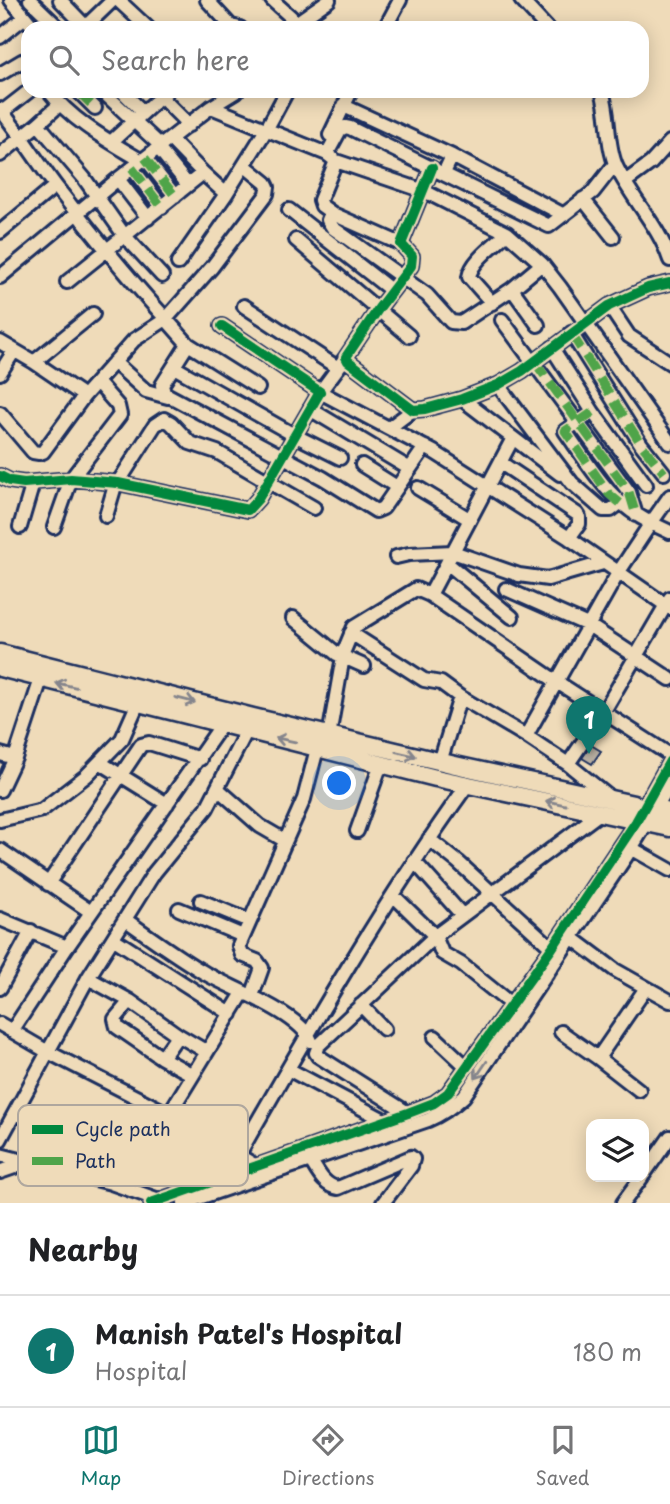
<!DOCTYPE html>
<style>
body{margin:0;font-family:"Playpen Sans",sans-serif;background:#f6f6f6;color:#202124}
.controls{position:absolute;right:21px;bottom:21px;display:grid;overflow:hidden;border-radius:14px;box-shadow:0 4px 18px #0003}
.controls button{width:63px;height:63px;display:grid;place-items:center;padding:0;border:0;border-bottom:2px solid #e0e0e0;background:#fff;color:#202124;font:35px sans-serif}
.you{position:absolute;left:340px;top:784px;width:24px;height:24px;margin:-18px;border:5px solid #fff;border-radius:50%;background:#1a73e8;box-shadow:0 0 0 10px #1a73e833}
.badge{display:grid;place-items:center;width:46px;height:46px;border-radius:50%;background:#0f766e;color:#fff;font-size:23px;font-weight:700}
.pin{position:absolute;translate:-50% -58px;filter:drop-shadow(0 2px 4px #0008)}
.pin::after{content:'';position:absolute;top:37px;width:24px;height:21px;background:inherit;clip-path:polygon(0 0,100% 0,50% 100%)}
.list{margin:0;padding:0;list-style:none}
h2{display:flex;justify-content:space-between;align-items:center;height:91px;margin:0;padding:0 28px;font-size:30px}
h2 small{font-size:23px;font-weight:400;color:#757577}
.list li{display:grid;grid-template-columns:46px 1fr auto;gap:21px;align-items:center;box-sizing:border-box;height:112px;padding:0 28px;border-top:2px solid #e0e0e0}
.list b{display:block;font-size:26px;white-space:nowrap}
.list p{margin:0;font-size:23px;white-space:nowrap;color:#757577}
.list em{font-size:23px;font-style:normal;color:#757577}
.icon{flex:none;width:38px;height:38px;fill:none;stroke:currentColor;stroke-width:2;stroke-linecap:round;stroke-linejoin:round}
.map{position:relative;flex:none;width:670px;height:1203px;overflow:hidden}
.search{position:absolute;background:#fff;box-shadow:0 4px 18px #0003;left:21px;right:21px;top:21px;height:77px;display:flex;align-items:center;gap:18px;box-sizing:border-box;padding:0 24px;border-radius:21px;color:#757577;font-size:26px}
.sheet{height:203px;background:#fff}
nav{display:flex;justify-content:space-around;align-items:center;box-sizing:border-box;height:98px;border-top:2px solid #e0e0e0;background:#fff;font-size:19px;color:#757577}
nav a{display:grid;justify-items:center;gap:4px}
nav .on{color:#0f766e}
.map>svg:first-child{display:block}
.building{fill:#bbb1a3;stroke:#1b2f5e;stroke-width:2}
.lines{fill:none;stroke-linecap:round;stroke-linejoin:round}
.minor-casing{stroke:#1b2f5e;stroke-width:18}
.major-casing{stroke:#1b2f5e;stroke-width:21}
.minor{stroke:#efdbb9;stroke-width:12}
.major{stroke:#efdbb9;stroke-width:16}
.quiet{stroke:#4fa44a;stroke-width:9;stroke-dasharray:18 9;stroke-linecap:butt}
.cycleway-casing{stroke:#efdbb9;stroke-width:15}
.cycleway{stroke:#00873e;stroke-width:10}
.oneway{stroke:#85858c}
.key{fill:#efdbb9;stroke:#afa79e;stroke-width:2}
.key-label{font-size:19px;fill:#1b2f5e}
</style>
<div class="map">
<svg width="670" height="1203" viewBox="0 0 670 1203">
<rect width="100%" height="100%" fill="#efdbb9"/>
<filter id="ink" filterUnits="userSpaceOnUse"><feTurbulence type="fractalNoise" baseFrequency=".0143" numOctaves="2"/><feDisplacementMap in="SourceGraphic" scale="14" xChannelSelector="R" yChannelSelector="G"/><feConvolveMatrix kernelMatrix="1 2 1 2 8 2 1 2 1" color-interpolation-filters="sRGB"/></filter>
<g filter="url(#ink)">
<path class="building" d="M591 745 601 751 592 764 582 758Z"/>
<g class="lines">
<defs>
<path id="minor" d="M11 0 34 28
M30 0 59 28
M60 0 87 28
M118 0 148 28
M207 0 231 26 240 28
M272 0 291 17
M521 0 547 28
M84 28 113 0
M289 28 329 0
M385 28 400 0
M0 37 25 17
M0 74 22 61 28 66
M49 91C73 122 109 141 142 161
M78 91 95 108
M102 91 161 146
M122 91 143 112
M602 91C610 115 606 143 616 166 631 198 659 226 670 260
M157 93 189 125
M344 106 452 156 444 173
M211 107 327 154 336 161 424 191 507 233 542 264 560 287 670 443
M0 109C21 135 38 163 58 189 92 233 128 277 166 319L212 267 267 194 268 187 266 183 244 165
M2 112 29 91
M38 124 59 105
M330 135 351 91
M111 142 167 91
M158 148 188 185
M327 154 340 130 345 127 350 128 549 226 593 192 615 164
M0 155 38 124 84 178 124 235 162 276
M452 156 564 215
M145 158 175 196
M336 161 320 200 322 206 333 214 401 244
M132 168 162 207
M432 168 401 244 412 256 411 266 379 308 346 357 348 361 413 410 425 409 462 399 498 385 522 371 609 306 648 288 670 283
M118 179 148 218
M625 182 651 163 670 142
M226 194 266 130 287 91
M583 199 613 237
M289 210 392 291
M331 213 328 220 333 228 427 295 451 322 461 323 512 289
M0 232 55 186
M296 240 409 336
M178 263 226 194 203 173
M0 277 118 179 211 107 237 91
M67 282 203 173 170 139
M492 303 469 277C472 260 495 245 507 233
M244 306 338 368
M609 306 629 336 670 363
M502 320 629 492 636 515
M538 325 512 289 542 264
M571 333 641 444 664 473
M0 342 34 362 84 396
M188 344 162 385 164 393 323 478 376 511 383 508 425 447
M552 348 593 412 646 485
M346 357 320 392 434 452 569 538 670 608
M34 362 93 314
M114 362 146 391 168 397
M174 367 294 435 340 458
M0 373 14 351
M498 385 572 483 603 510H611L620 503
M310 409 410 469
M593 412 565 431C592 469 608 501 651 523L670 496
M0 413 33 452 39 453 43 452 84 396 134 340 166 319 188 344 258 388
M389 428 413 410
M513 438 560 474
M501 463 577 514 579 517V524L569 538
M362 465 397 487
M0 476 10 481 24 483 71 479 118 483 248 510 258 499 320 392 222 326
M418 488 469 519
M106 516 114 489 155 425 164 419 171 423 190 443 217 452 314 508
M20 527 33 483
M54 527 71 479 120 415 118 406 97 382
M396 557 409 554 453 552 519 575 548 579 603 563
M447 563 512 617
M506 589 590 626 670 679
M430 595 513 438 462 399
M293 618 337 654 364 666
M351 633 424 680 441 683 460 697 526 736 568 764 609 797
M329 736 344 651 354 627 416 589 430 595 557 682 670 755
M526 736 618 573 651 523 670 532
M0 754 15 758
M440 762 460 697
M101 763 167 804
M568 764 604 711 670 598
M218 789 260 826 284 840
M0 790 15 758 41 679
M0 820 42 810 86 776 122 739 141 696
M357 831 381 764
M429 839 458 862 552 948
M631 848 670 870
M0 850 91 912
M414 861 462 915
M48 884 141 745 149 743 200 759
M393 895 435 936 442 953 461 964 512 1005
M201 901 250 921
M179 909 243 936
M0 919 67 947
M126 920C151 938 176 956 203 972 230 988 300 1013 311 1041
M571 937 615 970 670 1001
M114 939 231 1014
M88 978 130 1001 178 1035 162 1058
M0 988 31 931
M252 996 262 968 257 961 242 955 239 946 304 799 319 741
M130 1001 115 1019 117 1027 162 1058 193 1075
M361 1005 384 1029
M0 1024 48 1052 169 1114 261 1169
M12 1031 67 947 223 723
M561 1032 598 1058 639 1090
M178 1035 207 1052
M435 1037 468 1068
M598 1058 646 988
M288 1069 386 1121
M16 1113 107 1159 111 1168V1183
M408 1113 318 1056 316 1053 319 1045 435 936 600 813
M169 1114 243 993
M0 1140 88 978 154 873 207 808 250 724
M239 1154C311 1028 383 902 468 784
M0 1155 111 1183 159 1200
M311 1161C318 1172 324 1186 338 1188L411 1157 413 1159 411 1166 383 1203
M0 1172 26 1163
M644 1174 670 1137
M151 1203 408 1113 434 1103 448 1093 552 948 636 822 670 761
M184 1203 428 1120C442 1114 452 1107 464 1096L625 858 670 785
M623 1203 642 1177"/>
<path id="major" d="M0 653 253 717 455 765 670 812
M0 668 436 778 670 828"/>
</defs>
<use href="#minor" class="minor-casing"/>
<use href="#major" class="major-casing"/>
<use href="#minor" class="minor"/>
<use href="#major" class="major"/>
<path class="quiet" d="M78 91 95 108
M145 158 175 196
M132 168 162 207
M571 333 641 444 664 473
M534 361 629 492 636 515
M593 412 565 431 609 494 620 503"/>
<defs>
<path id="cycleway" d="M432 168 401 244 412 256 411 266 379 308 346 357 348 361 413 410 425 409 462 399 498 385 522 371 609 306 648 288 670 283
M0 476 10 481 24 483 71 479 118 483 248 510 258 499 320 392 222 326
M151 1203 408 1113 434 1103 448 1093 552 948 636 822 670 761"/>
</defs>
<use href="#cycleway" class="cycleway-casing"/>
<use href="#cycleway" class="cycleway"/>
</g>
<defs><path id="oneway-shaft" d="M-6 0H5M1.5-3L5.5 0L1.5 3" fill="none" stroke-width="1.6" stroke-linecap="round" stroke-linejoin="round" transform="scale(1.75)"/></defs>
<g class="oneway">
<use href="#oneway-shaft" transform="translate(66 685) rotate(-167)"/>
<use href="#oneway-shaft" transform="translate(185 700) rotate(14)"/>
<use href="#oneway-shaft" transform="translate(286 740) rotate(-168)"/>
<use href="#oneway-shaft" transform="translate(406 754) rotate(13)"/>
<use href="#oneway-shaft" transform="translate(556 803) rotate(-168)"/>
<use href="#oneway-shaft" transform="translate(481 1070) rotate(124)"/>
</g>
</g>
<rect x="18" y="1105" width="230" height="81" rx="10" class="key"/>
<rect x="32" y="1125" width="31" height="9" fill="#00873e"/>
<rect x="32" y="1157" width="31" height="8" fill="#4fa44a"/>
<g class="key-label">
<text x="75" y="1136">Cycle path</text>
<text x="75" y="1168">Path</text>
</g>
</svg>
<div class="controls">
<button><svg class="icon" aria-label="layers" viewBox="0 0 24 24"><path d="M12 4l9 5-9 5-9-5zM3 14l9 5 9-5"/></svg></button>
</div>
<div class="you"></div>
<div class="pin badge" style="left:589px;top:754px">1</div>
<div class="search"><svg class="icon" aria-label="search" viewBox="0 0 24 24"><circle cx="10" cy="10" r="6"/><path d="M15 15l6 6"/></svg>Search here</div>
</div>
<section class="sheet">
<h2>Nearby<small></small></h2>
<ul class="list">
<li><span class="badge">1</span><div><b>Manish Patel's Hospital</b><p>Hospital</p></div><em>180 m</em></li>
</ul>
</section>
<nav>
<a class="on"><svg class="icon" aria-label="map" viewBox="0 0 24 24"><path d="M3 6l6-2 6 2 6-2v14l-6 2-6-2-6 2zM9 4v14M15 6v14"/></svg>Map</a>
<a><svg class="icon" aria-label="directions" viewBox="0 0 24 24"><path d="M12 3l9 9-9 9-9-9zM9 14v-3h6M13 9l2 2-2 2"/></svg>Directions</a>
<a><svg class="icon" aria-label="saved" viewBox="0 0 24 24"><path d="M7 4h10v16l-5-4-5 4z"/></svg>Saved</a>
</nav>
